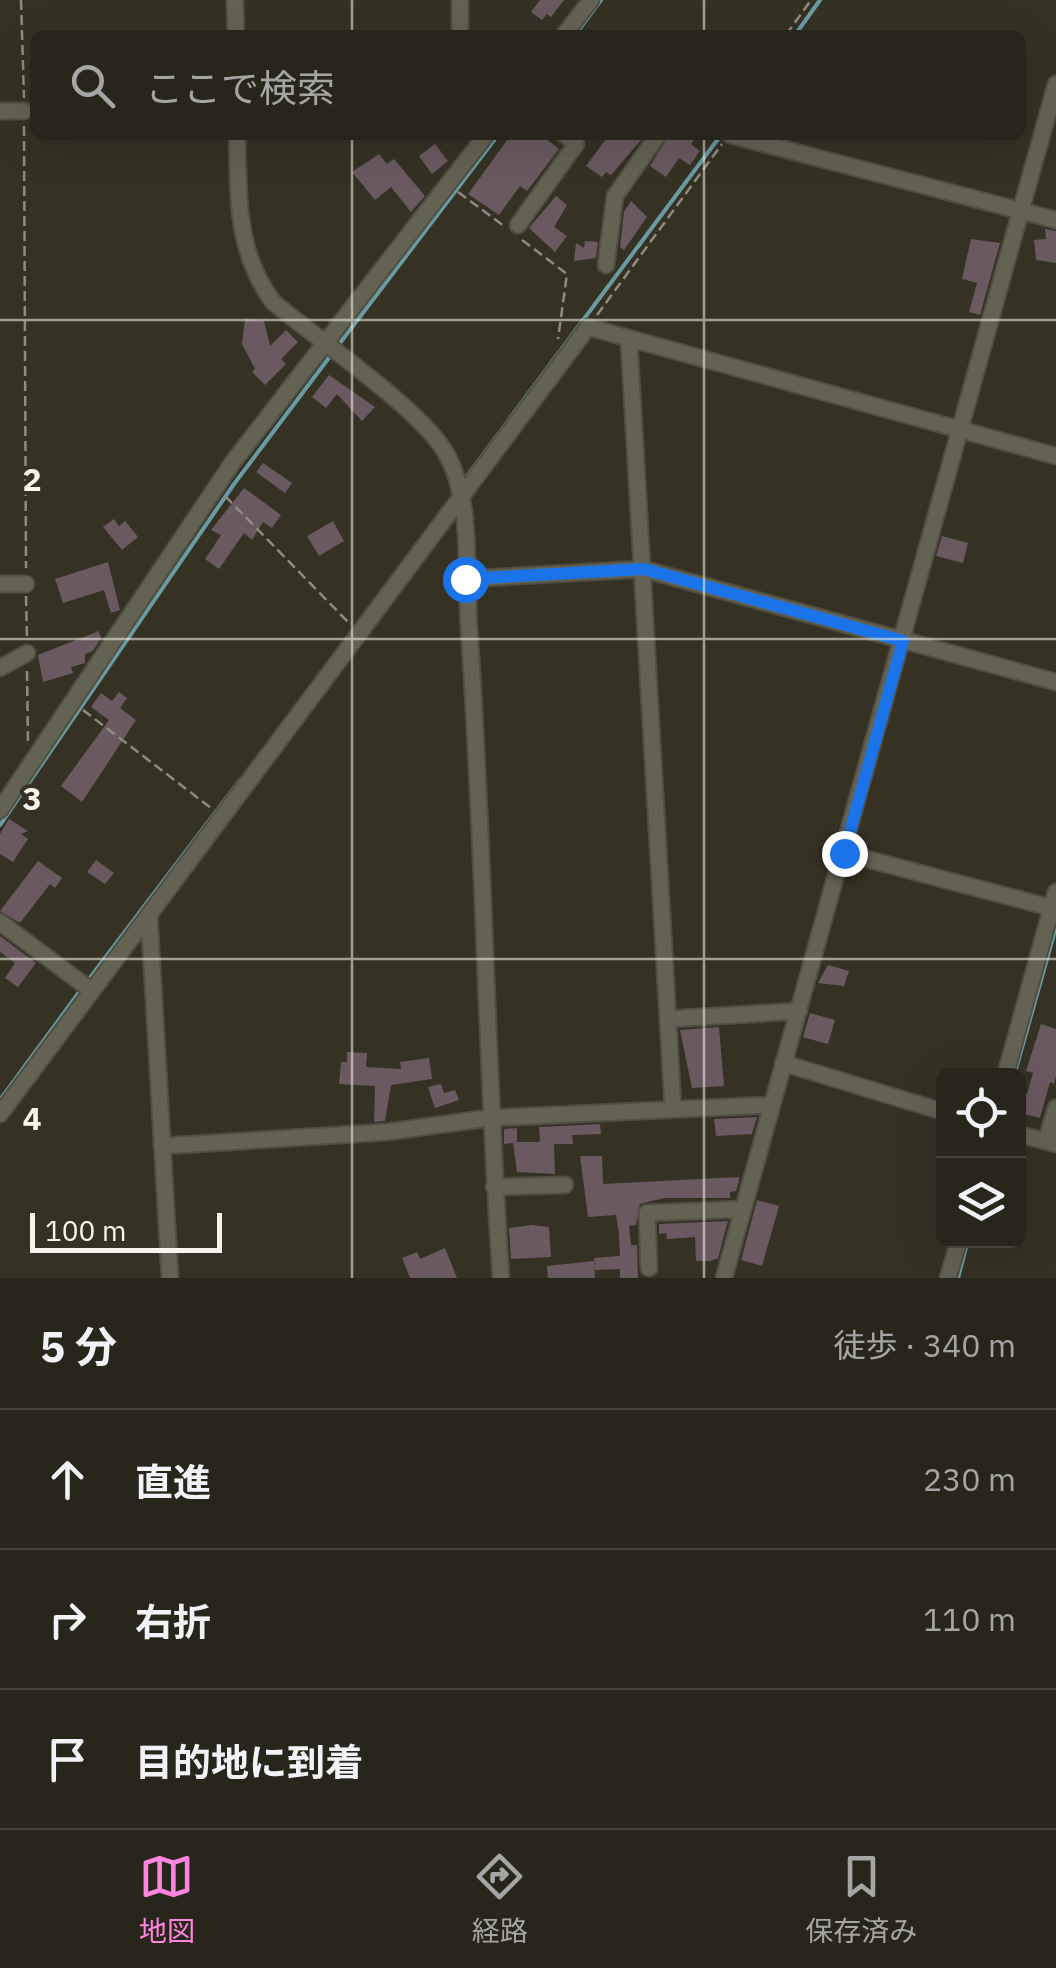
<!DOCTYPE html>
<html lang="ja">
<meta charset="utf-8">
<style>
body{margin:0;font-family:"IBM Plex Sans","Noto Sans JP",sans-serif;background:#302e24;color:#f1f3f6}
.controls{position:absolute;right:30px;bottom:30px;display:grid;overflow:hidden;border-radius:15px;box-shadow:0 10px 40px #0002}
.controls button{width:90px;height:90px;display:grid;place-items:center;padding:0;border:0;border-bottom:2px solid #44433a;background:#28261b;color:#f1f3f6;font:50px sans-serif}
.scale{position:absolute;left:30px;bottom:25px;width:192px;box-sizing:border-box;padding-left:10px;border:5px solid #f7f5ec;border-top:0;font-size:28px;line-height:35px;white-space:nowrap;color:#f7f5ec;-webkit-text-stroke:8px #353224;paint-order:stroke}
.stop{position:absolute;width:30px;height:30px;margin:-22px;border:8px solid #1a73e8;border-radius:50%;background:#fff}
.stop.end{background:#1a73e8;border-color:#fff;box-shadow:0 2px 10px #0008}
.list{margin:0;padding:0;list-style:none}
h2{display:flex;justify-content:space-between;align-items:center;height:130px;margin:0;padding:0 40px;font-size:42px}
h2 small{font-size:32px;font-weight:400;color:#a5a5a3}
.list li{display:grid;grid-template-columns:65px 1fr auto;gap:30px;align-items:center;box-sizing:border-box;height:140px;padding:0 40px;border-top:2px solid #44433a}
.list b{display:block;font-size:38px;white-space:nowrap}
.list em{font-size:32px;font-style:normal;color:#a5a5a3}
.icon{flex:none;width:55px;height:55px;fill:none;stroke:currentColor;stroke-width:2;stroke-linecap:round;stroke-linejoin:round}
.map{position:relative;flex:none;width:1056px;height:1278px;overflow:hidden}
.search{position:absolute;background:#28261b;box-shadow:0 10px 40px #0002;left:30px;right:30px;top:30px;height:110px;display:flex;align-items:center;gap:25px;box-sizing:border-box;padding:0 35px;border-radius:15px;color:#a5a5a3;font-size:38px}
.sheet{height:550px;background:#28261b}
nav{display:flex;justify-content:space-around;align-items:center;box-sizing:border-box;height:140px;border-top:2px solid #44433a;background:#28261b;font-size:28px;color:#a5a5a3}
nav a{display:grid;justify-items:center;gap:5px}
nav .on{color:#ff85de}
.map>svg:first-child{display:block}
.lines{fill:none;stroke-linecap:round;stroke-linejoin:round}
.stream{stroke:#689ca4;stroke-width:4}
.building{fill:#6a5960}
.minor-casing{stroke:#514f43;stroke-width:19}
.path{stroke:#8e8c80;stroke-width:2.5;stroke-dasharray:10 5;stroke-linecap:butt}
.minor{stroke:#646253;stroke-width:15}
.route{stroke:#1a73e8;stroke-width:12}
.grid{fill:none;stroke:#f7f5ec;stroke-width:2.5;stroke-opacity:0.55}
.grid-label{font-size:32px;text-anchor:middle;font-weight:bold;fill:#f7f5ec;stroke:#353224;stroke-width:8;stroke-linejoin:round;paint-order:stroke}
</style>
<div class="map">
<svg width="1056" height="1278" viewBox="0 0 1056 1278">
<rect width="100%" height="100%" fill="#353224"/>
<g class="lines">
<path class="stream" d="M575 35 601 0
M795 35 820 0
M337 347 498 135
M464 480 721 135
M0 825 234 484 331 355
M86 983 240 780
M1014 1076 1056 927
M0 1100 80 991
M958 1278 968 1240"/>
</g>
<path class="building" d="M540 0H564L551 17 547 14 542 20 531 12Z
M511 135H541L559 149 527 191 520 186 499 215 468 194Z
M609 135 642 139 611 175 606 172 602 177 586 166Z
M669 135H698L691 144 700 151 690 165 679 158 666 177 650 166Z
M435 144 448 161 432 174 419 156Z
M379 154 387 164 394 159 425 196 411 212 391 187 375 200 352 172Z
M556 196 567 205 554 227 567 236 555 252 529 228Z
M631 201 647 217 624 250 620 247 624 212Z
M1045 229 1056 231V263L1036 260 1034 240 1046 239Z
M971 239 1000 243 980 315 969 312 977 283 962 279Z
M585 241 598 242 596 258 574 261 576 243 584 248Z
M245 319 264 321 270 346 286 330 298 342 281 359 286 364 265 385 252 372 255 369 242 344Z
M329 375 375 407 362 421 337 394 326 408 312 397Z
M263 463 292 483 285 493 256 472Z
M244 488 281 515 272 528 263 522 252 540 244 533 219 569 205 559 221 535 211 530Z
M114 519 119 526 125 521 138 537 122 550 103 527Z
M333 521 344 541 319 556 307 536Z
M942 536 968 543 963 563 936 556Z
M108 562 120 610 111 613 104 590 63 603 55 579Z
M99 631 101 638 93 651 85 654V663L71 667 73 673 43 682 38 655Z
M119 692 127 698 120 708 136 720 82 802 61 786 109 720 91 707 101 693 112 701Z
M9 819 28 831 21 834 28 839 13 862 0 854V834Z
M96 860 114 873 105 884 87 872Z
M38 861 62 878 55 888 50 884 20 923 0 911Z
M0 936 36 963 18 987 5 978 15 963 0 952Z
M828 965 849 971 844 986 818 983Z
M810 1013 835 1020 828 1044 803 1037Z
M1041 1024 1056 1029V1077L1054 1084 1050 1082 1040 1118 1018 1112V1101L1021 1092 1027 1094 1033 1073 1026 1071Z
M719 1027 724 1086 692 1088 680 1030Z
M347 1052 367 1053 366 1067 401 1069 400 1062 429 1058 432 1079 391 1085 385 1121 374 1122 375 1086 339 1084 341 1062H347Z
M441 1084 444 1093 455 1090 459 1100 435 1108 428 1087Z
M757 1117 752 1134 716 1136 714 1119Z
M600 1124 601 1134 572 1135 573 1144H554L555 1174 517 1172 513 1143 504 1144V1129L517 1128V1142H540L539 1127Z
M580 1156H602L603 1184 739 1177V1181L736 1191 730 1192V1198H664L640 1204 636 1225 629 1226 631 1245H637L638 1278H620V1269L595 1270 594 1258 620 1256 619 1234 616 1215 588 1217Z
M757 1200 779 1206 762 1266 741 1260Z
M728 1221 718 1258 710 1261H696L695 1237 667 1239 666 1233 659 1234V1224Z
M532 1225 549 1227 551 1257 511 1259 509 1228Z
M445 1248 457 1278H410L402 1258 417 1252 420 1259Z
M594 1261 595 1278H548L547 1266Z"/>
<g class="lines">
<defs>
<path id="minor" d="M235 0 236 35
M460 35V0
M564 35 591 0
M0 111H24
M237 135C239 197 235 250 273 302 317 339 416 406 444 450 474 498 465 574 469 628 484 845 486 1062 501 1278
M730 135 1056 220
M518 225 576 144 565 135
M606 265 615 196 658 135
M629 341 673 1108
M465 579 643 569 1056 682
M0 584H26
M0 668 27 653
M0 810 233 462 486 135
M844 853 1056 909
M149 914 170 1278
M0 922 92 991
M668 1019 799 1011
M783 1063 944 1112
M1005 1076 1056 892
M0 1114 588 327 1056 456
M1018 1134 1056 1144
M1046 1141 1056 1108
M162 1146 387 1132 489 1118 771 1105
M494 1187 565 1185
M649 1268 647 1213 743 1209
M724 1278 1056 84
M948 1278 959 1240"/>
</defs>
<use href="#minor" class="minor-casing"/>
<path class="path" d="M21 0 24 98
M786 35 811 0
M24 126 26 568
M458 192 504 226
M522 240 567 274 558 339
M597 315 722 144
M225 496 348 622
M26 596 27 638
M27 671 28 743
M83 710 211 808"/>
<use href="#minor" class="minor"/>
</g>
<g class="lines">
<path class="route" d="M465 579 644 569 903 641 844 853"/>
</g>
<path class="grid" d="M352 0V35M704 0V35M352 135V1278M704 135V1278M0 320H1056M0 639H1056M0 959H1056"/>
<g class="grid-label">
<text x="32" y="491">2</text>
<text x="32" y="810">3</text>
<text x="32" y="1130">4</text>
</g>
</svg>
<div class="controls">
<button><svg class="icon" aria-label="locate" viewBox="0 0 24 24"><circle cx="12" cy="12" r="6"/><path d="M12 2v4M12 18v4M2 12h4M18 12h4"/></svg></button>
<button><svg class="icon" aria-label="layers" viewBox="0 0 24 24"><path d="M12 4l9 5-9 5-9-5zM3 14l9 5 9-5"/></svg></button>
</div>
<div class="scale">100 m</div>
<div class="stop" style="left:465px;top:579px"></div>
<div class="stop end" style="left:844px;top:853px"></div>
<div class="search"><svg class="icon" aria-label="search" viewBox="0 0 24 24"><circle cx="10" cy="10" r="6"/><path d="M15 15l6 6"/></svg>ここで検索</div>
</div>
<section class="sheet">
<h2>5 分<small>徒歩 · 340 m</small></h2>
<ul class="list">
<li><svg class="icon" aria-label="ahead" viewBox="0 0 24 24"><path d="M12 20V5M6 11l6-6 6 6"/></svg><div><b>直進</b></div><em>230 m</em></li>
<li><svg class="icon" aria-label="right" viewBox="0 0 24 24"><path d="M7 20v-9h11M14 6l5 5-5 5"/></svg><div><b>右折</b></div><em>110 m</em></li>
<li><svg class="icon" aria-label="arrive" viewBox="0 0 24 24"><path d="M6 21V4h12l-3 4 3 4H6"/></svg><div><b>目的地に到着</b></div></li>
</ul>
</section>
<nav>
<a class="on"><svg class="icon" aria-label="map" viewBox="0 0 24 24"><path d="M3 6l6-2 6 2 6-2v14l-6 2-6-2-6 2zM9 4v14M15 6v14"/></svg>地図</a>
<a><svg class="icon" aria-label="directions" viewBox="0 0 24 24"><path d="M12 3l9 9-9 9-9-9zM9 14v-3h6M13 9l2 2-2 2"/></svg>経路</a>
<a><svg class="icon" aria-label="saved" viewBox="0 0 24 24"><path d="M7 4h10v16l-5-4-5 4z"/></svg>保存済み</a>
</nav>
